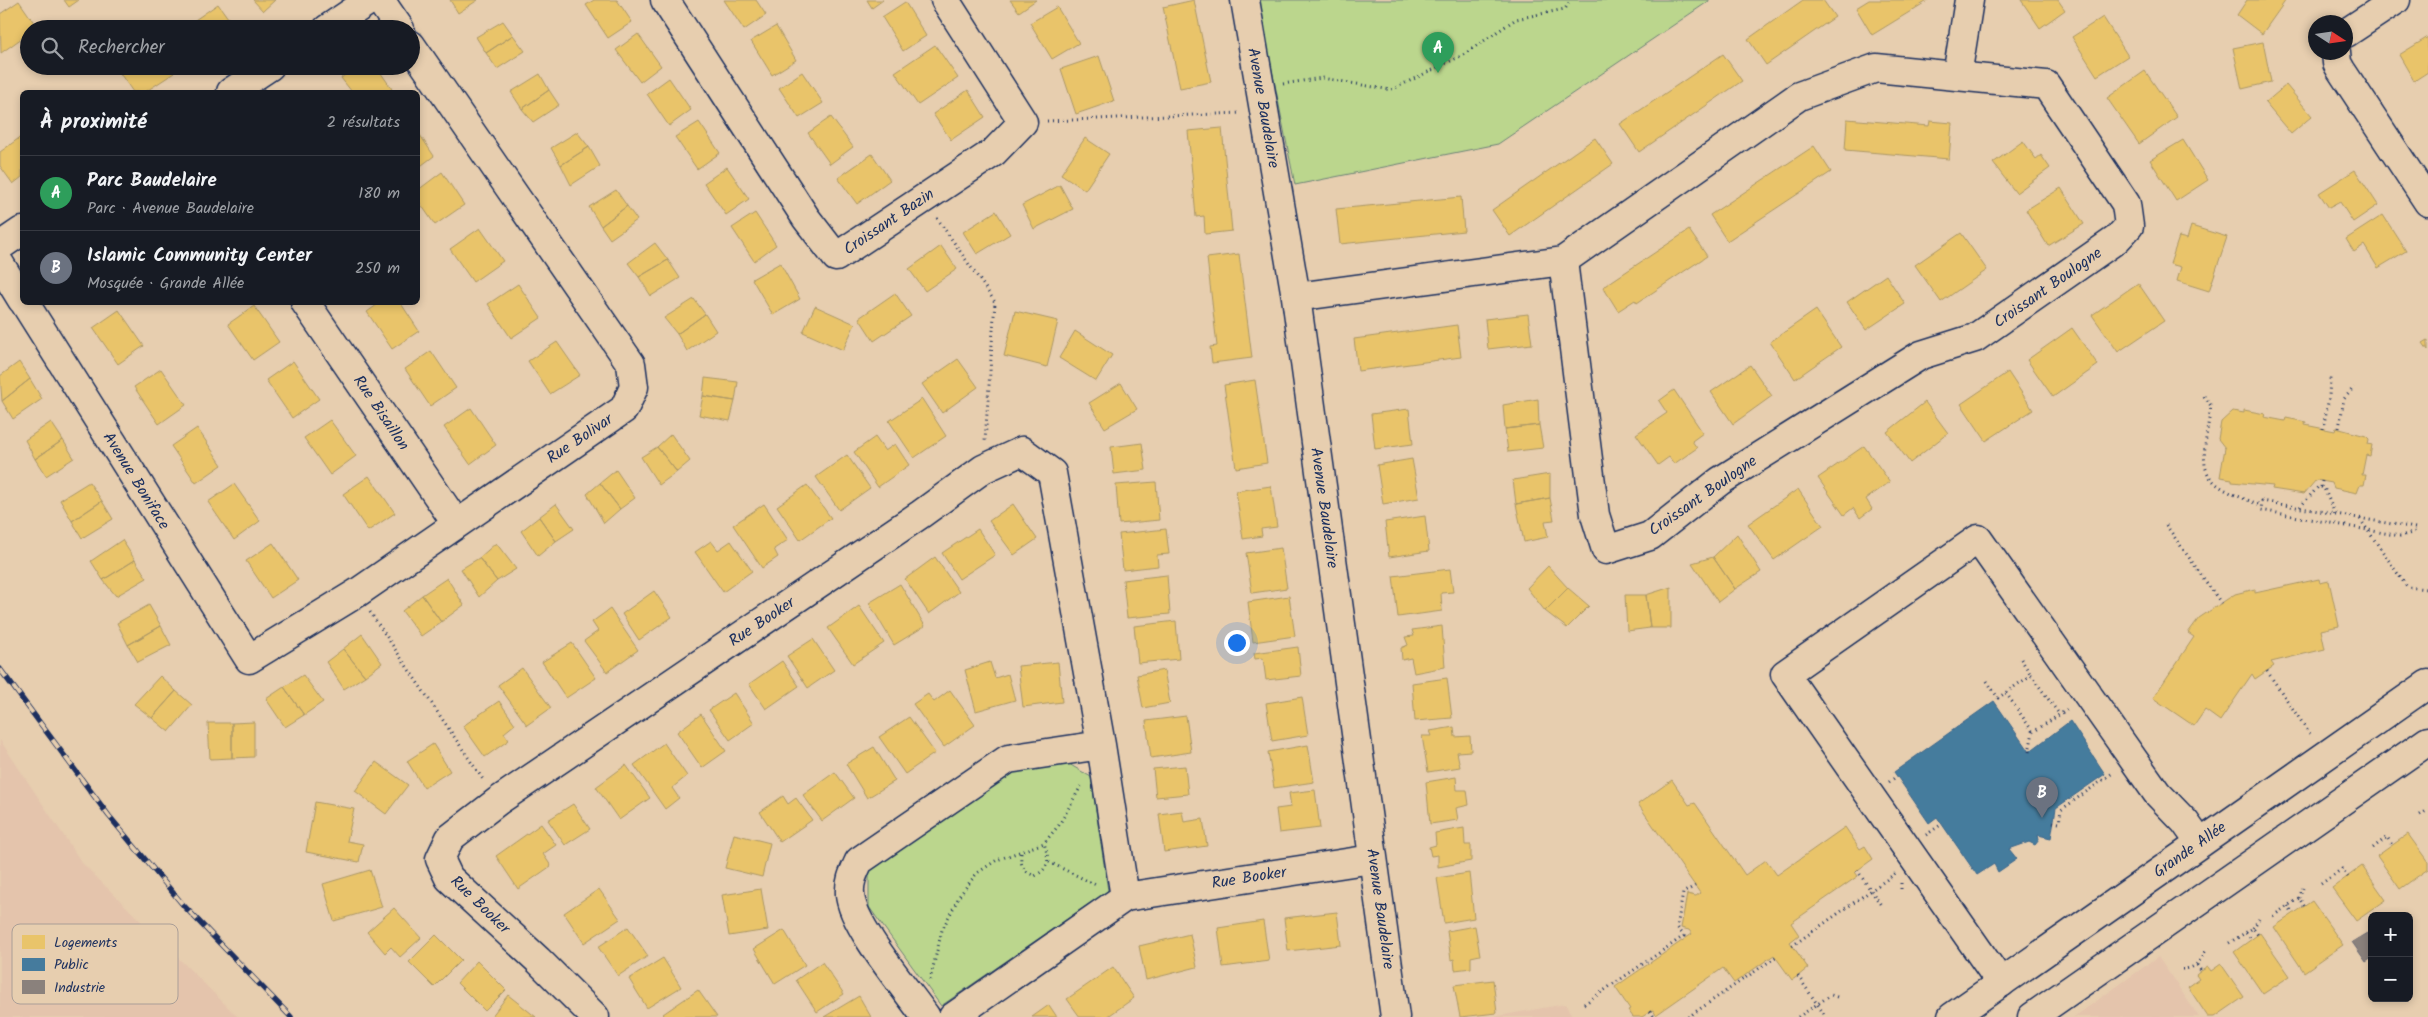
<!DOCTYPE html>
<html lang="fr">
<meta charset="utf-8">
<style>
body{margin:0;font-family:Kalam,sans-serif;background:#242831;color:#f1f3f6}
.controls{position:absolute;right:15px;bottom:15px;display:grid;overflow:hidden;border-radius:8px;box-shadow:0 2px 8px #0003}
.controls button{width:45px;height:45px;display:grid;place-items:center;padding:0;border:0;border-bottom:1px solid #363941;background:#171b24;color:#f1f3f6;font:25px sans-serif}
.compass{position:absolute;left:2308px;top:15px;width:45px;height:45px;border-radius:50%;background:#171b24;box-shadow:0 2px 8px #0003;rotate:102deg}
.you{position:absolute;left:1236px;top:642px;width:18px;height:18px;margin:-12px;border:4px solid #fff;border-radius:50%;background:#1a73e8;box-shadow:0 0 0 8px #1a73e833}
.badge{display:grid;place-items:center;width:32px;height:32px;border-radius:50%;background:#919bb2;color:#fff;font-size:16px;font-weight:700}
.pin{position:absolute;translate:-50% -41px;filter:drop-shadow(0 1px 2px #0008)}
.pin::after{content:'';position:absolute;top:26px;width:18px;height:15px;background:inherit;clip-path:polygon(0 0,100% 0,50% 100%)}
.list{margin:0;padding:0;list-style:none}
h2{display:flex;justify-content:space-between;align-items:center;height:65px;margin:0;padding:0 20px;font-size:21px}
h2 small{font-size:16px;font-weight:400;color:#9ea1a6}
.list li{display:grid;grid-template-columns:32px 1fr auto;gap:15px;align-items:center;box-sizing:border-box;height:75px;padding:0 20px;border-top:1px solid #363941}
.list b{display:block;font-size:19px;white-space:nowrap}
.list p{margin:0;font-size:16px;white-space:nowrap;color:#9ea1a6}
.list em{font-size:16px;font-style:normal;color:#9ea1a6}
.icon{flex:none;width:28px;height:28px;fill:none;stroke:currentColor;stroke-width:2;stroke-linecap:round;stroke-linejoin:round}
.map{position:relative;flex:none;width:2428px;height:1017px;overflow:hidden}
.search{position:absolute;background:#171b24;box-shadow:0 2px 8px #0003;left:20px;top:20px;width:400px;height:55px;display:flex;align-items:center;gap:12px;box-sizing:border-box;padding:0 18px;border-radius:28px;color:#9ea1a6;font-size:19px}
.panel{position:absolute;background:#171b24;box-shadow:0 2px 8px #0003;left:20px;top:90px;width:400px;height:215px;border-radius:8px}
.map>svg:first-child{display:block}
.built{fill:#e4c4ac}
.green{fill:#bbd68d;stroke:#6b8276}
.homes{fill:#e9c46a;stroke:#ab9766}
.public{fill:#457b9d;stroke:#38648a}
.industry{fill:#8a817c;stroke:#696873}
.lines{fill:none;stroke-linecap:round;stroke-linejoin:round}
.minor-casing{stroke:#1b2f5e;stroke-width:31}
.major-casing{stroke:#1b2f5e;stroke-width:31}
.path{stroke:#1b2f5e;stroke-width:3;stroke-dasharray:1 4;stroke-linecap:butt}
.minor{stroke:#e7ceaf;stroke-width:28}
.major{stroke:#e7ceaf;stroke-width:28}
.rail-casing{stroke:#1b2f5e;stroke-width:5.5}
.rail{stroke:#e7ceaf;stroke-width:4;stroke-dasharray:11;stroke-linecap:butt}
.labels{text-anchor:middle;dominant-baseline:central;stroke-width:5;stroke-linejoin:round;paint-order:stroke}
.street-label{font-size:16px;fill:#1b2f5e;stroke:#e7ceaf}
.key{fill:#e7ceaf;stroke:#aa9e97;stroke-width:1}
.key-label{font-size:14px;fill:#1b2f5e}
</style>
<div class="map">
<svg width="2428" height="1017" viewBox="0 0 2428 1017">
<rect width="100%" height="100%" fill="#e7ceaf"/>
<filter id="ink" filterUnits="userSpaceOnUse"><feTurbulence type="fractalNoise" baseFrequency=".02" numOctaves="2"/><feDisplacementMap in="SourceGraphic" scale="10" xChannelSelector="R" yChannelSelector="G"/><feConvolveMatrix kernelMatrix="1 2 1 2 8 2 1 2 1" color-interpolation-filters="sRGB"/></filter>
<g filter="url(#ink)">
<path class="built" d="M0 740 82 863 238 1017H0Z
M2158 957 2199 1017H2074Z
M1565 1004 1573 1017H1493Z"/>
<path class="green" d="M1258 0H1709V1L1498 144 1295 185Z
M1069 764 1091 777 1108 891 941 1006 869 907V871L1015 770Z"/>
<path class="homes" d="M64 0H79L69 7Z
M253 0H275L263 11Z
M450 0H478L458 13Z
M594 0H617L632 22 608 38 586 5Z
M724 0H756L766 15 744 30Z
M867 0H883L872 8Z
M1010 0H1036L1019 12Z
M1194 0 1211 82 1180 88 1163 7Z
M1803 0H1823L1835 17 1766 65 1748 39Z
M1869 0H1929L1872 35 1856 8Z
M2021 0H2058L2065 10 2040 28Z
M2247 0H2286L2262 34 2237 15Z
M19 1 37 27 29 29V33L1 53 0 14Z
M905 2 926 36 903 51 882 17Z
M218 4 236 29H182Z
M1057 7 1079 43 1052 59 1030 23Z
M2103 17 2128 56 2097 76 2072 37Z
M503 21 513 35 486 53 476 37Z
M776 26 796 60 772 75 751 41Z
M638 34 661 66 640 82 616 50Z
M513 35 525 51 497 69 486 53Z
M2428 37V72L2414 81 2399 55Z
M2263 42 2271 82 2242 89 2233 48Z
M935 45 958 78 918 105 895 72Z
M1723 54 1742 81 1639 152 1620 124Z
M1099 56 1114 101 1076 114 1061 69Z
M128 66H169L174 73 145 92H133L119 72Z
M358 66H376L392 89 387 92H352L341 78Z
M2145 71 2177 117 2139 144 2107 98Z
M802 72 823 103 799 118 779 88Z
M540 74 549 90 522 109 511 92Z
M669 78 691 110 669 126 647 94Z
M2286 85 2312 116 2291 134 2265 103Z
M549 90 559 105 533 122 522 109Z
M968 90 985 117 951 140 933 114Z
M831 117 853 147 830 164 808 133Z
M1847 119 1929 126 1930 121 1952 123 1949 159 1845 150Z
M699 122 720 153 697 169 675 137Z
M1222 128 1232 231 1205 234 1204 216 1196 217 1188 131Z
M418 132 434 156 418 168Z
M577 132 589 147 561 165 551 148Z
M22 136V177L13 184 0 166V152Z
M1085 138 1109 154 1085 190 1061 174Z
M1595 138 1613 164 1510 236 1492 210Z
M2183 140 2208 180 2176 201 2150 160Z
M2023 141 2036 159 2041 155 2050 168 2016 193 1993 163Z
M1814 146 1831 172 1727 241 1710 215Z
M589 147 600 166 571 185 561 165Z
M872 154 890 180 857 204 838 178Z
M727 167 749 199 726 215 704 183Z
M2355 170 2378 205 2353 222 2340 202 2329 208 2319 193Z
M442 172 464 205 435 225 418 200V190Z
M1060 185 1073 209 1034 229 1022 205Z
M2061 188 2084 224 2048 246 2026 210Z
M616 190 627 206 601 226 589 207Z
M1461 197 1464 231 1340 244 1336 209Z
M627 206 637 220 610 239 601 226Z
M996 211 1010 234 977 254 963 232Z
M755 213 776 245 754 261 732 228Z
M2383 215 2406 251 2378 268 2364 245 2354 252 2346 239Z
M2191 226 2227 237 2209 291 2177 281 2181 267 2170 264 2179 237 2187 239Z
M480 228 503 261 473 282 450 249Z
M1689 230 1707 256 1637 303 1635 300 1618 311 1603 287Z
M1961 233 1987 270 1941 302 1915 265Z
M655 243 668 260 639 277 628 263Z
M941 246 957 269 925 291 909 269Z
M1239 254 1252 358 1212 363 1210 347 1217 346 1207 258Z
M668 260 680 278 651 296 639 277Z
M780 263 800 299 773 315 752 279Z
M1886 275 1905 304 1866 330 1847 302Z
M2138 283 2164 321 2118 352 2092 315Z
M518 284 541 318 511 338 488 304Z
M895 293 911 316 874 341 859 318Z
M694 299 705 314 677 334 664 318Z
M381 302H400L419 331 392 349 367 312Z
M254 306 279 342 253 360 228 324Z
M815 306 855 324 843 350 803 332Z
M119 310 144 346 118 364 93 328Z
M1816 310 1841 347 1795 379 1770 342Z
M1015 311 1058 321 1047 367 1004 356Z
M705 314 716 331 687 351 677 334Z
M1528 314 1532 344 1488 349 1485 319Z
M1457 325 1461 357 1358 371 1354 339Z
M2072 328 2098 365 2053 397 2027 360Z
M1075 331 1112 355 1096 381 1059 358Z
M2428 340V350L2423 343Z
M557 342 580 375 550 394 528 361Z
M431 351 456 388 430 406 405 369Z
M958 359 978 387 942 413 922 384Z
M293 361 319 399 292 418 266 380Z
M19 362 30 379 2 401 0 376Z
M1750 365 1772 396 1733 424 1711 392Z
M161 369 186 405 159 424 134 387Z
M2008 372 2033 410 1986 441 1961 404Z
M705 378 738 382 735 401 703 396Z
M30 379 42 399 13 419 2 401Z
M1255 380 1267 463 1236 468 1224 385Z
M1121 383 1137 409 1105 428 1089 403Z
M1674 390 1703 433 1692 441 1697 448 1674 464 1669 457 1658 465 1636 434 1667 413 1659 401Z
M703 396 735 401 730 421 699 415Z
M922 399 946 436 914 458 889 421Z
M1538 399 1539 425 1505 429 1503 405Z
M1925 402 1948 433 1910 463 1887 432Z
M471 408 496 445 470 464 444 427Z
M1409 409 1413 444 1375 449 1371 414Z
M2244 410 2265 414 2264 417 2285 421 2286 418 2306 422 2305 425 2335 431 2336 428 2366 436 2369 439 2368 444 2372 445 2370 456 2366 455 2362 475H2366L2364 485H2360L2357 493 2334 488 2332 483 2316 480 2304 494 2272 489 2273 486 2232 482V479L2220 477 2225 448 2218 439 2221 422 2233 411 2244 413Z
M330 420 356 456 330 475 304 438Z
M51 422 63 440 35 459 25 440Z
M1539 425 1543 448 1508 452 1505 429Z
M197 428 222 465 196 483 171 446Z
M671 434 690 461 677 472 657 447Z
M875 437 885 451 895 444 909 465 878 487 854 452Z
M63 440 74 458 46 476 35 459Z
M1142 443 1146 470 1114 474 1111 447Z
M1864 446 1890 482 1866 499 1872 509 1860 518 1853 508 1844 515 1818 478Z
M657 447 677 472 659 485 641 457Z
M847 455 870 488 839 510 816 477Z
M1412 459 1419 498 1383 504 1377 465Z
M616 470 635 498 620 509 600 483Z
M1550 474V498L1516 504 1513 480Z
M369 476 395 513 368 531 343 494Z
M89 482 102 501 72 521 60 500Z
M1156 482 1159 520 1119 524 1116 485Z
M600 483 620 509 604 523 587 494Z
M234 484 260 521 234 540 208 502Z
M807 485 831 518 800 540 777 506Z
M1271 486 1277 527 1261 529 1262 536 1243 539 1236 491Z
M1798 489 1823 526 1774 560 1748 524Z
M1550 498 1554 520 1545 521 1548 537 1524 542 1516 504Z
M102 501 113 519 82 538 72 521Z
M556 504 574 529 556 541 539 517Z
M764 504 788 540 774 549 778 557 762 568 733 525Z
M1013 504 1037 539 1014 555 989 521Z
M1425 516 1429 551 1389 557 1385 522Z
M539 517 556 541 538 556 521 531Z
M978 529 995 555 959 579 942 553Z
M1166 529 1169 554 1157 555 1158 566 1123 570 1119 534Z
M1737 534 1761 572 1735 589 1713 557Z
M122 540 135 560 103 580 91 561Z
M711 541 718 550 731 541 752 571 723 592 695 552Z
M273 543 298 580 271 598 246 561Z
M496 543 516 569 497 581 479 558Z
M1281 548 1287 588 1252 593 1246 553Z
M935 557 959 592 929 614 905 579Z
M1713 557 1735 589 1718 602 1692 563Z
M479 558 497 581 479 597 461 569Z
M135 560 147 578 116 596 103 580Z
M1548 566 1568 588 1545 611 1527 588Z
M1450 569 1453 592 1441 593 1442 611 1398 617 1393 576Z
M1167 575 1170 614 1127 618 1123 580Z
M447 578 464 605 441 622 422 595Z
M2319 579 2320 583 2329 581 2339 626 2321 630 2325 649 2271 662 2274 666 2255 679 2252 674 2220 721 2205 710 2194 726 2153 698 2194 637 2188 633 2199 618 2235 594 2255 589V593Z
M900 584 925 626 894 645 869 603Z
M1671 587V628H1650L1646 595Z
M1568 588 1589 606 1567 628 1545 611Z
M654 591 672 617 639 640 622 614Z
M422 595 441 622 421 636 402 611Z
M1625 595H1646L1650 628 1627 631Z
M1289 596 1295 636 1253 642 1248 602Z
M149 605 161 626 128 645 117 623Z
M859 606 884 643 853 664 828 628Z
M610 609 638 650 607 672 584 641 598 631 592 622Z
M1176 621 1179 659 1138 663 1134 626Z
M161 626 171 645 138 662 128 645Z
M1442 626 1445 667 1414 673 1411 658 1402 660 1401 648 1408 645 1405 637 1414 636 1412 630Z
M362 634 382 663 365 676 343 649Z
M813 639 834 670 808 688 787 656Z
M572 643 596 678 566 698 542 662Z
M1298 647 1301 676 1266 680 1263 658 1255 659 1254 653Z
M343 649 365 676 344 689 326 662Z
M782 661 799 686 766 709 749 684Z
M990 662 995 678 1008 674 1015 700 976 711 965 670Z
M1058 662 1062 702 1023 707 1018 666Z
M522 668 551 708 527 725 498 685Z
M1164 670 1170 703 1143 708 1137 675Z
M303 675 323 702 304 715 284 687Z
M160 676 176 691 152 718 134 704Z
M1447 678 1452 718 1415 721 1412 683Z
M284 687 304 715 285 727 266 699Z
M950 690 975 725 944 747 913 704 928 694 934 702Z
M176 691 192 705 169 732 152 718Z
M734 693 754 723 730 740 709 710Z
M1302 697 1308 735 1272 741 1266 703Z
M499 701 515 724 504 733 509 740 485 757 463 726Z
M701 714 726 751 702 768 677 732Z
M1186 716 1191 752 1151 758 1146 721Z
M909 717 935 753 905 774 879 737Z
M254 722V757L232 758V723Z
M208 723H232V758L210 759Z
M1454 727 1455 737 1470 736 1471 751 1457 752 1460 767 1428 772 1422 736H1432L1430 731Z
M664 743 687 776 672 788 679 798 665 809 634 765Z
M433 744 450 771 424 788 407 761Z
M1308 745 1314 782 1274 788 1268 752Z
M874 747 895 781 867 798 846 764Z
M376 762 408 785 386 814 355 791Z
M626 765 650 798 619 820 596 787Z
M1185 766 1188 794 1156 797 1153 769Z
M835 772 854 798 822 821 803 795Z
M1456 777 1457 790H1467L1469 805 1456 808 1458 820 1430 824 1426 782Z
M1672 780 1689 805 1695 803 1745 875 1766 860 1777 875 1845 827 1860 849 1865 846 1873 859 1855 872 1858 876 1791 923 1799 935 1790 942 1808 968 1798 976 1792 980 1774 955 1734 983 1723 968 1656 1015 1653 1010 1642 1017H1633L1628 1010 1630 1009 1615 987 1692 934 1689 930 1681 928 1687 894 1696 896 1700 893 1638 804Z
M1315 790 1320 828 1279 833 1276 809 1291 807 1289 793Z
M783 796 788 804 796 798 812 820 780 842 760 812Z
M315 802 354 809 347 841 363 844 359 862 306 852Z
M573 804 590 829 565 845 548 820Z
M1182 811 1184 822 1203 819 1207 846 1164 852 1159 814Z
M541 824 556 845 543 854 551 866 518 889 496 856Z
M1464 828 1465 845H1471V861L1438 867V855L1431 856 1429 847 1436 845 1435 833Z
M734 834 770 843 762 877 725 868Z
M2408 834 2428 862V869L2400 889 2377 856Z
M2362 866 2386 900 2356 921 2332 888Z
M370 870 382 907 334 921 323 884Z
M1469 873 1474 918 1444 923 1437 878Z
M599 889 620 919 584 943 564 913Z
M761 889 768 930 729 936 722 895Z
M2312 901 2343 945 2304 972 2274 927Z
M394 908 421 938 400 957 391 947 385 953 367 932Z
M1337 912 1341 945 1288 951 1284 918Z
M1263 921 1269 961 1223 967 1218 928Z
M1475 926 1480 955 1471 957V968L1455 970 1454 959 1451 960 1447 931Z
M628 927 648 956 618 976 598 947Z
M784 930 805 965 775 984 754 949Z
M2260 933 2290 976 2263 994 2234 952Z
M1190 934 1197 967 1146 980 1139 946Z
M436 935 461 960 434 987 409 962Z
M663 958 681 987 647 1008 629 979Z
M477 961 506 990 485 1011 457 983Z
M822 962 844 994 817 1012 796 980Z
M2221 964 2244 997 2215 1017H2208L2188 987 2199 979 2196 975 2201 971 2208 967 2211 971Z
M1113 967 1134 998 1107 1017H1080L1067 999Z
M1493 980 1497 1013 1460 1017 1454 985Z
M698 990 717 1017H665L663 1014Z
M508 995 536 1017H491Z
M859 996 871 1017H824Z
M1049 1005 1057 1017H1032Z"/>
<path class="public" d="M1994 701 2029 752 2070 721 2105 774 2056 808 2051 838 2038 835 2039 840 2035 845 2029 842 2009 849 2017 859 1998 872 1994 864 1977 875 1937 817 1929 823 1894 772Z"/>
<path class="industry" d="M2367 933 2372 940V958L2366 962 2352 942Z"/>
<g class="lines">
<defs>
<path id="minor" d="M380 0 400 29
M665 0 806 218 836 257 994 152 1023 122 945 0
M1245 0 1296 297 1395 1017
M327 29 370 0
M2346 33 2396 0
M2336 52 2337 63 2341 70 2428 202
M1957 76 1969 0
M231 92 270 66
M0 246 22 231
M0 264 22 300
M1296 297 1563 261 1799 96 1876 68 2046 85 2126 204 2129 226 2117 239 1975 338 1921 355 1720 481 1650 536 1606 550 1595 515 1563 261
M24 302 249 659 357 593 624 409 634 387 631 364 411 45
M305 302 456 523
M2001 983 1785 674 1978 539 2157 793 2185 822 2200 843
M595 1017 538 960 449 878 440 859 450 838 498 801 921 514 983 469 1022 451 1052 473 1101 745 1125 897
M926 1017C907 990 851 924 850 894 849 881 854 872 859 861L1008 759 1101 745
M953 1017 1125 897 1372 859"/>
<path id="major" d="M1952 1017 2428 684
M2032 1017 2428 741"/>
</defs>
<use href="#minor" class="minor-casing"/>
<use href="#major" class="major-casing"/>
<path class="path" d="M1283 84 1322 78 1391 90 1463 55 1516 19 1565 9 1571 0
M1047 121 1241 113
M937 218 995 302 985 441
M2204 396 2211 406C2201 472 2193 481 2261 505
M2339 428 2344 399 2354 387
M2323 429 2329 397 2330 378
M2321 487 2324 488 2335 514
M2300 507 2318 487H2321L2322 481
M2360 519 2407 587 2428 589
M2166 525 2221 603
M2415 528 2262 501 2261 510 2400 536 2416 532
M370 612 484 781
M2021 659 2031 675
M2267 671 2310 734
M1987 681 1998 698 2031 675 2059 714
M2006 693 2033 732
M2029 752 2033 732 2068 709
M1889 782 1897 776
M2420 815 2428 810
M2053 822 2059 823 2061 810 2114 772
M1926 835 1942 824
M2373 848 2387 837 2392 845
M1021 853C1020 866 1023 871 1035 876 1051 867 1049 859 1044 843
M1049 862 1098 886
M1857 870 1881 905
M1901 883V892
M2321 884 2342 869 2348 877
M2299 898 2303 888
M2288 906 2293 914
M2273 916 2299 898 2304 906
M2253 928 2259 919
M2246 933 2252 940
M2229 943 2253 928 2258 935
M1792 946 1896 873
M2197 965 2201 971
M2182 969C2196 969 2200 961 2206 950
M1798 976 1826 1017
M930 980 942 930 960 895 977 873 997 860 1044 843 1059 825 1081 786
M1584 1004 1684 936 1677 927 1683 893 1695 886
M1650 1011 1654 1017
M1688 1017 1776 957
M1798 1017 1831 995 1840 998"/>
<use href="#minor" class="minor"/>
<use href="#major" class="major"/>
<defs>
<path id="rail" d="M0 669 109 816 184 906 291 1017"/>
</defs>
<use href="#rail" class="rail-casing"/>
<use href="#rail" class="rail"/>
</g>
</g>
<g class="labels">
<g class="street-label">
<text transform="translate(1263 108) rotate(80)">Avenue Baudelaire</text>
<text transform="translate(889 222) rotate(-34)">Croissant Bazin</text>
<text transform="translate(2048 288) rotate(-35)">Croissant Boulogne</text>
<text transform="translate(381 413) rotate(56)">Rue Bisaillon</text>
<text transform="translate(580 439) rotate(-34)">Rue Bolivar</text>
<text transform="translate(136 481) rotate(58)">Avenue Boniface</text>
<text transform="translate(1703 496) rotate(-35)">Croissant Boulogne</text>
<text transform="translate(1324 508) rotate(82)">Avenue Baudelaire</text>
<text transform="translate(762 622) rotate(-34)">Rue Booker</text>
<text transform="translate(2190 850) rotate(-35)">Grande Allée</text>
<text transform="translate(1249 878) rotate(-9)">Rue Booker</text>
<text transform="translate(480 905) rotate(44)">Rue Booker</text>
<text transform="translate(1380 909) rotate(82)">Avenue Baudelaire</text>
</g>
</g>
<rect x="12" y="924" width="166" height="80" rx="8" class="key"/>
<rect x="22" y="935" width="23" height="14" fill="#e9c46a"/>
<rect x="22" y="958" width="23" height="13" fill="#457b9d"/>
<rect x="22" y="980" width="23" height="14" fill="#8a817c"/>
<g class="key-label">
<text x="54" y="947">Logements</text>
<text x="54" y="969">Public</text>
<text x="54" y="992">Industrie</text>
</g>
</svg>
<div class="controls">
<button>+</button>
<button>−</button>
</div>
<svg class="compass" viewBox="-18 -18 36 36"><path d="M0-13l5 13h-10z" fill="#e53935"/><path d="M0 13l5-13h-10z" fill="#9ea1a6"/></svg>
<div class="you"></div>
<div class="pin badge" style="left:1438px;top:73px;background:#2e9e5b">A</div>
<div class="pin badge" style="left:2042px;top:818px;background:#6b7280">B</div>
<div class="search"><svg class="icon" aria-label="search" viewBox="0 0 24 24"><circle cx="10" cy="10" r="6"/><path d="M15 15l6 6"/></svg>Rechercher</div>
<section class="panel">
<h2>À proximité<small>2 résultats</small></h2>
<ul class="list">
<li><span class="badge" style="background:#2e9e5b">A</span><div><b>Parc Baudelaire</b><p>Parc · Avenue Baudelaire</p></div><em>180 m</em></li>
<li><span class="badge" style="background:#6b7280">B</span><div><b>Islamic Community Center</b><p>Mosquée · Grande Allée</p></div><em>250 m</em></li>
</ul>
</section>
</div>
